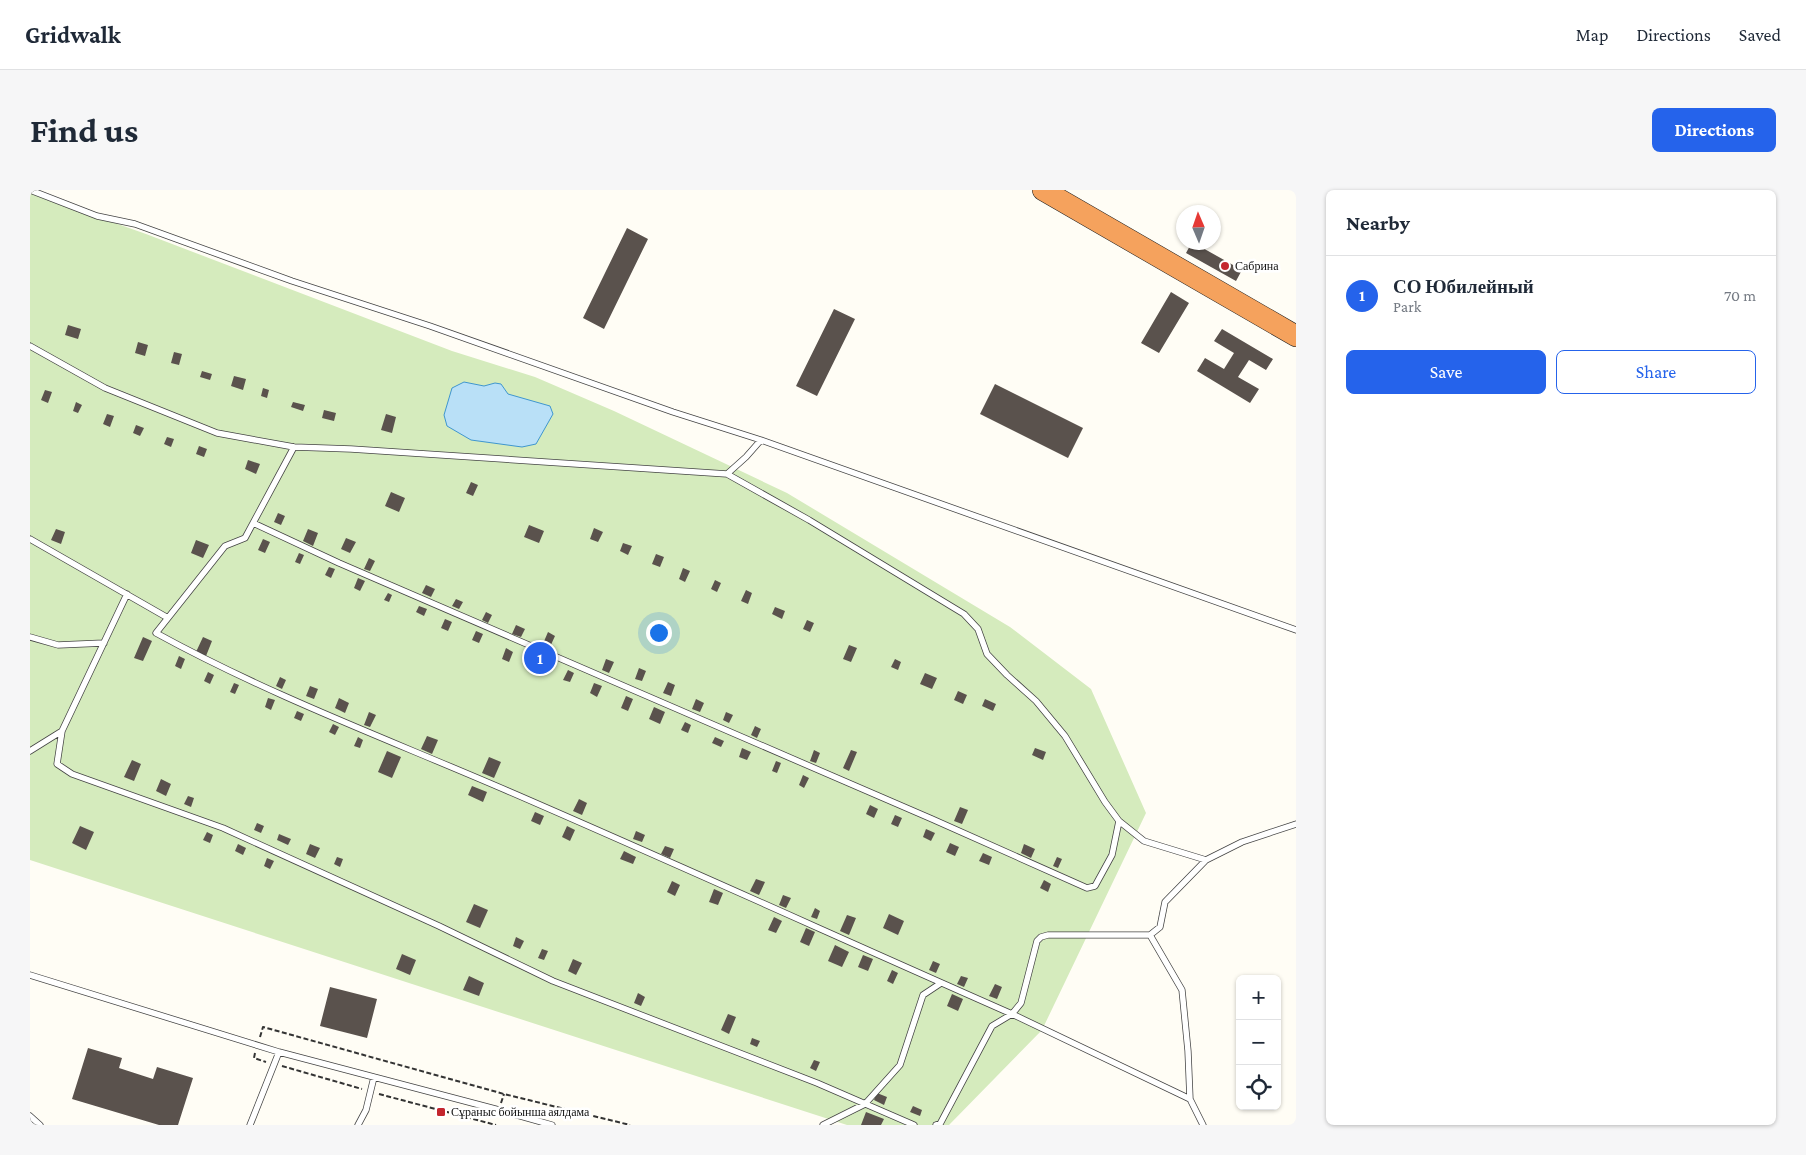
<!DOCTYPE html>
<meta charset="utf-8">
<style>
body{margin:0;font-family:"Crimson Pro",serif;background:#f6f6f7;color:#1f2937}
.controls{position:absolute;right:15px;bottom:15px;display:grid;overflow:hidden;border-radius:8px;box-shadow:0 1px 4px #0004}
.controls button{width:45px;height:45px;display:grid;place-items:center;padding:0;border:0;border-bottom:1px solid #e0e1e3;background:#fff;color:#1f2937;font:25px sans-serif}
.compass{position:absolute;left:1146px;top:15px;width:45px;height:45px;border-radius:50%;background:#fff;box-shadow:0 1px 4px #0004;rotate:358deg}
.you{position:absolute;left:628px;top:442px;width:18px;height:18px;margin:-12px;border:4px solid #fff;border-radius:50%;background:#1a73e8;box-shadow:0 0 0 8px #1a73e833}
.badge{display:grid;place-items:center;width:32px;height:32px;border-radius:50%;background:#2563eb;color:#fff;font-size:16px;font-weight:700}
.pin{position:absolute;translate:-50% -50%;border:2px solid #fff;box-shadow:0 1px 5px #0006}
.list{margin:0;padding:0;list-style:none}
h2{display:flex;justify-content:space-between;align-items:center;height:65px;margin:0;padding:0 20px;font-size:21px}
h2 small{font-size:16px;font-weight:400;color:#747a83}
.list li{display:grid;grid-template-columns:32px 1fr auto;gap:15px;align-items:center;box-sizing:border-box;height:80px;padding:0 20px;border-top:1px solid #e0e1e3}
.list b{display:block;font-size:19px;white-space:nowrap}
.list p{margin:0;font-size:16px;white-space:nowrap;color:#747a83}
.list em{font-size:16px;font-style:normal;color:#747a83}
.actions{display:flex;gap:10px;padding:15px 20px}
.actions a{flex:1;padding:11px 0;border:1px solid #2563eb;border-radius:8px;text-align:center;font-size:18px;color:#2563eb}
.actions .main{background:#2563eb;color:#fff}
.icon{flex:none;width:28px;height:28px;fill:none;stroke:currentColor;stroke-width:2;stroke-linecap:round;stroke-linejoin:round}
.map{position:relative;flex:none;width:1266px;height:935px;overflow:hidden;border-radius:8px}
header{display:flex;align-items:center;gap:30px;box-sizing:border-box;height:70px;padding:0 25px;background:#fff;border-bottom:1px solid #e0e1e3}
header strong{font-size:24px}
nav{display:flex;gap:28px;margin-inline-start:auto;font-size:18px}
.intro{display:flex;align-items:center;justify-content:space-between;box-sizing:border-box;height:120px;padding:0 30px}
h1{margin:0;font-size:35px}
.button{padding:12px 22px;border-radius:8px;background:#2563eb;color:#fff;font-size:18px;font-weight:700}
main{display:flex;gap:30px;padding:0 30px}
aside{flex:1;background:#fff;border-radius:8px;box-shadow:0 1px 4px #0004}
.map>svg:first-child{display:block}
.green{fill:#d5ebbd}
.water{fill:#b9e0f7;stroke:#3f96cf}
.building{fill:#5a524d}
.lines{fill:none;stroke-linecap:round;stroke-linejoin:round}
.lane-casing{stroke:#444;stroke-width:7}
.highway-casing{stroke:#222;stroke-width:22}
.path{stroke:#333;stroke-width:2;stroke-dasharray:5 2.5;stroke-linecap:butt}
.lane{stroke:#fff;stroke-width:5.5}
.highway{stroke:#f5a25d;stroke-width:21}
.poi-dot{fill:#c4262e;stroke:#fff;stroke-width:2}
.labels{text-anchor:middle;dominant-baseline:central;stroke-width:5;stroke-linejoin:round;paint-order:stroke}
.poi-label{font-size:12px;fill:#111;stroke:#fff;text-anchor:start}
</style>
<header>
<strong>Gridwalk</strong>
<nav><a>Map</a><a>Directions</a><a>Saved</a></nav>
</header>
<div class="intro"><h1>Find us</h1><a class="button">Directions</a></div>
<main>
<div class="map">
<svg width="1266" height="935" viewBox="0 0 1266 935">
<rect width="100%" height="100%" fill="#fffdf5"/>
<path class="green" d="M0 3 116 44 422 161 505 187 584 221 757 303 980 437 1061 499 1116 623 1012 840 919 935H817L0 670Z"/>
<path class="water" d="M434 192 454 196 465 193 471 194 478 204 520 216 523 224 506 254 492 257 441 250 417 236 414 225 422 198Z"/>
<path class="building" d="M597 38 618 49 574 139 553 128Z
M1162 52 1212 80 1206 91 1156 63Z
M1141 102 1159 113 1129 163 1111 153Z
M804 119 825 129 787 206 766 196Z
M38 135 51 139 48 149 35 145Z
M1192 139 1243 169 1236 180 1219 170 1208 187 1229 199 1220 213 1167 181 1175 168 1194 179 1204 163 1184 151Z
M108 152 118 155 115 166 105 163Z
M144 162 152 164 149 175 141 173Z
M172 181 182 184 180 190 170 187Z
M204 186 216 189 213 200 201 196Z
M965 194 1053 238 1038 268 950 224Z
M233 198 239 200 237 208 231 206Z
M15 200 22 202 18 213 11 210Z
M46 212 52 215 48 223 43 221Z
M263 212 275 215 273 221 261 217Z
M294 220 306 223 304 231 292 228Z
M77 224 84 226 80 237 73 234Z
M356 224 366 227 362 243 351 240Z
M106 235 114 238 110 246 103 243Z
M137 247 144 249 141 257 134 254Z
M169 256 177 259 174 267 166 264Z
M218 270 230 274 226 284 215 279Z
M441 292 448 295 443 306 436 303Z
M361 302 375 308 369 322 355 316Z
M248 323 255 326 251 335 244 332Z
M499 335 514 341 509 353 494 347Z
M564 338 573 342 568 352 560 349Z
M26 339 35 342 31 354 21 350Z
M278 339 288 343 283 356 273 351Z
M316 348 326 352 320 363 311 359Z
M233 349 240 352 235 363 228 360Z
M166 350 179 355 173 368 161 363Z
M593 353 602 356 598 365 590 361Z
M269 363 274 365 270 374 265 372Z
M626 364 634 367 630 377 622 374Z
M339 368 345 371 340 381 334 379Z
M299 377 305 379 301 388 295 385Z
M653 378 660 381 655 392 649 389Z
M328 388 335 391 330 401 324 398Z
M685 390 691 393 687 402 681 399Z
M396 395 405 399 401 407 392 403Z
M716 400 722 403 718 414 711 411Z
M358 403 362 405 359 412 354 410Z
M426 409 433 412 429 419 422 416Z
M389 416 397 419 394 426 386 422Z
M745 417 755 421 752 429 742 424Z
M456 422 462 425 458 433 452 430Z
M415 429 422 432 418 441 411 438Z
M777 430 784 433 780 442 773 439Z
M486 435 495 439 491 447 482 444Z
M446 441 453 444 449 453 442 450Z
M518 442 525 446 519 459 512 456Z
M113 447 122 451 113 471 104 468Z
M173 447 182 451 176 466 166 462Z
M819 455 827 458 821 472 813 469Z
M476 458 483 462 479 472 472 469Z
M149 466 155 469 151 479 145 476Z
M507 468 514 471 509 483 502 480Z
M576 469 584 472 579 483 572 480Z
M865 469 871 472 868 480 861 477Z
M609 478 616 481 612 491 605 489Z
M538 480 544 483 540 492 533 490Z
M178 482 184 485 180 494 174 491Z
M895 483 907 488 902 499 890 494Z
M250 487 256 490 252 499 246 496Z
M638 492 645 495 641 506 633 503Z
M204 493 209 495 205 504 200 502Z
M564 493 572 496 567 507 560 503Z
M280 496 288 499 284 509 276 506Z
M928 501 937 505 933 514 924 510Z
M596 506 603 509 598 521 591 518Z
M238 508 245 510 241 520 235 517Z
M309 508 319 513 315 523 305 518Z
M666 509 674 513 670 522 662 519Z
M955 509 966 514 963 521 952 516Z
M624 517 635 522 630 534 619 529Z
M267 521 274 524 271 531 264 528Z
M339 522 346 525 340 537 334 535Z
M696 522 703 525 699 533 693 530Z
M655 532 661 535 658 543 651 540Z
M303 534 309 537 305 545 299 542Z
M725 536 731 539 727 548 721 545Z
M397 546 408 550 402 564 391 559Z
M328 547 333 550 330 558 324 556Z
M685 547 694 551 691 557 682 553Z
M712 558 721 562 717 570 709 567Z
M1005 558 1016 562 1013 570 1002 565Z
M784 560 790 563 786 573 780 571Z
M821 560 827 562 819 581 813 578Z
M357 561 371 567 362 588 348 582Z
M459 567 471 572 464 588 452 583Z
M102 570 111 574 104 591 94 587Z
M746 571 751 573 747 583 742 581Z
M773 585 779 588 774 598 769 595Z
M131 589 141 594 136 606 126 601Z
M442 596 457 602 453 612 438 605Z
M158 606 164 608 161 617 154 614Z
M549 609 557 613 552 625 543 621Z
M840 615 848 619 844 628 836 624Z
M930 617 938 620 932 634 924 631Z
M505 622 514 626 510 635 501 631Z
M865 625 872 628 868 637 861 634Z
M227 633 234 636 231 643 224 640Z
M50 636 64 642 56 660 42 653Z
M537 636 545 640 540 651 532 647Z
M896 639 905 643 901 651 893 647Z
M606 641 615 645 612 652 603 649Z
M177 642 183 645 180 653 173 650Z
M249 644 261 649 258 655 247 650Z
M920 653 929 657 925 666 916 662Z
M208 654 216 658 213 665 205 661Z
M280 654 290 658 285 668 276 664Z
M994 654 1005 659 1001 668 991 663Z
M635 656 644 659 640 668 631 664Z
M594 661 606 667 603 674 590 669Z
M953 663 962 667 959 675 949 671Z
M307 667 313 669 310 677 304 674Z
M1027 667 1032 669 1028 678 1023 676Z
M237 668 244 671 240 679 234 676Z
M726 689 735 692 729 705 720 701Z
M1014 690 1021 694 1018 702 1010 698Z
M642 691 650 695 645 706 637 702Z
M684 699 693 703 688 715 679 712Z
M753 705 761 708 756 718 749 715Z
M444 714 458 720 450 738 436 732Z
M785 718 790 721 787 729 781 727Z
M859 724 874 731 868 745 853 738Z
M817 725 826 728 819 745 810 741Z
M744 727 752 731 746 743 738 740Z
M776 738 785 742 779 756 770 752Z
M486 747 494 751 490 759 483 756Z
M805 755 819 762 812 777 798 771Z
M512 759 518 761 514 770 508 768Z
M372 764 386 770 380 785 366 779Z
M833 765 843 769 838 781 828 777Z
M543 769 552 773 546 785 538 781Z
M903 771 910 774 906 783 899 780Z
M862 780 868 783 863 794 857 791Z
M439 786 454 793 449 806 433 800Z
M931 786 938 788 934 797 927 794Z
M965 794 972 797 967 809 959 806Z
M300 797 347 809 337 848 290 836Z
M608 803 615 807 611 816 604 813Z
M922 804 933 809 928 821 917 816Z
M698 824 706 827 699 844 691 840Z
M722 848 730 851 727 857 720 854Z
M58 858 92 868 89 878 123 889 127 877 163 888 148 935H129L42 909Z
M784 870 790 872 786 881 780 878Z
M847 903 857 907 854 915 844 910Z
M883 916 892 920 890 926 880 922Z
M836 922 854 929 851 935H831Z"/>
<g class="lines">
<defs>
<path id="lane" d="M0 0 67 26 105 34 262 91 400 136 643 222 731 250
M0 156 75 198 187 243 264 257 321 259 697 284 716 267 731 250 1266 440
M264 257 215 348 195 356 126 443C239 505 360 550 478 601 647 674 814 750 982 824L991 813 1007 751 1011 747 1018 745H1120L1130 737 1135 712 1176 670
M223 333 309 373 902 629 1057 698 1065 696 1082 665 1089 631 1075 612 1035 546 1006 511 977 485 957 464 948 439 934 424 779 330 697 284
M0 349 138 428
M97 404 32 541 27 574 42 584 193 638 409 736 523 791 787 893 884 935
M0 447 28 455 74 453
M0 561 32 541
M1089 631 1114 651 1176 670 1212 652 1266 634
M1120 745 1152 800 1158 861 1160 909 1173 935
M0 785 249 862 469 920 522 935
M0 926 10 935
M220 935 249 862
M328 935 336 920 344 887
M793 935 835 914 870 875 893 805 911 793
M906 935 910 934 962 836 982 824 1160 909"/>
<path id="highway" d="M1013 0 1266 146"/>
</defs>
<use href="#lane" class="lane-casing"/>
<use href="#highway" class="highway-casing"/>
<path class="path" d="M230 847 233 837 474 904 600 935
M225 863 224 868 236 872
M252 876 332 899
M349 904 466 935
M471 913 474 904"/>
<use href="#lane" class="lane"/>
<use href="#highway" class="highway"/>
</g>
<g class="poi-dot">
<circle cx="1195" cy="76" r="5"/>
<rect x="406" y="917" width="10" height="10" rx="2.5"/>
</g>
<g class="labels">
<g class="poi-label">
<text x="1205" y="76">Сабрина</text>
<text x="421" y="922">Сұраныс бойынша аялдама</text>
</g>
</g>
</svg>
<div class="controls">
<button>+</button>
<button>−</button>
<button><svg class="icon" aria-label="locate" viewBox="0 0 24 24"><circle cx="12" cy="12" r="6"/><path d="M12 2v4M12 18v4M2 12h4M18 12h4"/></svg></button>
</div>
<svg class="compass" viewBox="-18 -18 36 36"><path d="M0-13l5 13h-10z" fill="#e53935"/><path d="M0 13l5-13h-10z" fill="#747a83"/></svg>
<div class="you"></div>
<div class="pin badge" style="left:510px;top:468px">1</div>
</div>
<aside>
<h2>Nearby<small></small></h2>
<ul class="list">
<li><span class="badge">1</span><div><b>СО Юбилейный</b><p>Park</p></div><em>70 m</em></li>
</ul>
<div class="actions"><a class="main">Save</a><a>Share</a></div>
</aside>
</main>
